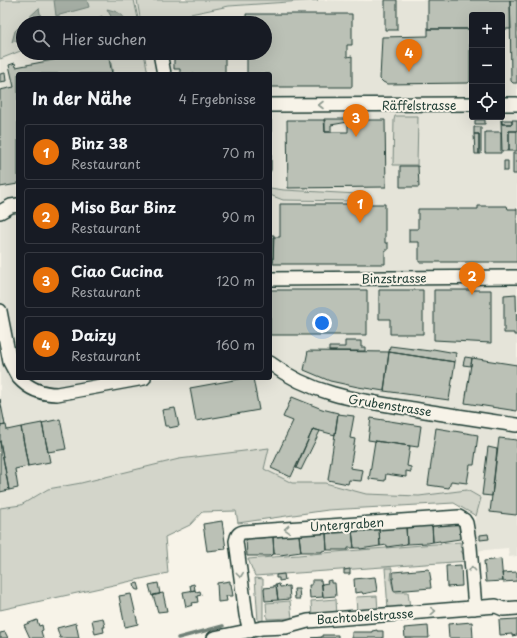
<!DOCTYPE html>
<html lang="de">
<meta charset="utf-8">
<style>
body{margin:0;font-family:"Playpen Sans",sans-serif;background:#242831;color:#f1f3f6}
.controls{position:absolute;right:12px;top:12px;display:grid;overflow:hidden;border-radius:4px;box-shadow:0 4px 16px #0002}
.controls button{width:36px;height:36px;display:grid;place-items:center;padding:0;border:0;border-bottom:1px solid #363941;background:#171b24;color:#f1f3f6;font:20px sans-serif}
.you{position:absolute;left:322px;top:323px;width:14px;height:14px;margin:-10px;border:3px solid #fff;border-radius:50%;background:#1a73e8;box-shadow:0 0 0 6px #1a73e833}
.badge{display:grid;place-items:center;width:26px;height:26px;border-radius:50%;background:#c8321e;color:#fff;font-size:13px;font-weight:700}
.pin{position:absolute;translate:-50% -33px;filter:drop-shadow(0 1px 2px #0008)}
.pin::after{content:'';position:absolute;top:21px;width:14px;height:12px;background:inherit;clip-path:polygon(0 0,100% 0,50% 100%)}
.list{margin:0;padding:0;list-style:none}
h2{display:flex;justify-content:space-between;align-items:center;height:52px;margin:0;padding:0 16px;font-size:17px}
h2 small{font-size:13px;font-weight:400;color:#9ea1a6}
.list li{display:grid;grid-template-columns:26px 1fr auto;gap:12px;align-items:center;box-sizing:border-box;height:56px;margin:0 8px 8px;padding:0 8px;border:1px solid #363941;border-radius:4px}
.list b{display:block;font-size:15px;white-space:nowrap}
.list p{margin:0;font-size:13px;white-space:nowrap;color:#9ea1a6}
.list em{font-size:13px;font-style:normal;color:#9ea1a6}
.icon{flex:none;width:22px;height:22px;fill:none;stroke:currentColor;stroke-width:2;stroke-linecap:round;stroke-linejoin:round}
.map{position:relative;flex:none;width:517px;height:638px;overflow:hidden}
.search{position:absolute;background:#171b24;box-shadow:0 4px 16px #0002;left:16px;top:16px;width:256px;height:44px;display:flex;align-items:center;gap:10px;box-sizing:border-box;padding:0 14px;border-radius:22px;color:#9ea1a6;font-size:15px}
.panel{position:absolute;background:#171b24;box-shadow:0 4px 16px #0002;left:16px;top:72px;width:256px;height:308px;border-radius:4px}
.map>svg:first-child{display:block}
.built{fill:#e5e4d9;fill-rule:evenodd}
.green{fill:#d3d5ca;stroke:#79897f}
.water{fill:#a4ada3;stroke:#6f8077}
.lines{fill:none;stroke-linecap:round;stroke-linejoin:round}
.stream{stroke:#6f8077;stroke-width:3.5}
.building{fill:#bbc1b6;stroke:#1f3d34}
.street-casing{stroke:#1f3d34;stroke-width:16}
.street{stroke:#f7f3e8;stroke-width:13}
.oneway{stroke:#8b988e}
.labels{text-anchor:middle;dominant-baseline:central;stroke-width:4;stroke-linejoin:round;paint-order:stroke}
.street-label{font-size:12px;fill:#1f3d34;stroke:#f7f3e8}
</style>
<div class="map">
<svg width="517" height="638" viewBox="0 0 517 638">
<rect width="100%" height="100%" fill="#f7f3e8"/>
<filter id="ink" filterUnits="userSpaceOnUse"><feTurbulence type="fractalNoise" baseFrequency=".025" numOctaves="2"/><feDisplacementMap in="SourceGraphic" scale="8" xChannelSelector="R" yChannelSelector="G"/><feConvolveMatrix kernelMatrix="1 2 1 2 8 2 1 2 1" color-interpolation-filters="sRGB"/></filter>
<g filter="url(#ink)">
<path class="built" d="M134 0H148L152 20 229 6 318 0 372 1V0H517V556L509 557 508 548 475 551 473 528 481 498 467 490 419 496 366 495 325 483H292L264 469 269 448 48 489 21 505 0 508V59L23 50V53H265V23H86L134 3ZM472 15H502V117H472ZM18 74H270V378H18Z"/>
<path class="green" d="M0 0H134L139 23H104L102 16 86 23H23V50L0 59Z
M137 0H318L229 6 152 22 141 23Z
M109 53H144L148 74H113Z
M395 116H418L417 165H393L394 120Z
M270 188 284 190 358 194 356 201 283 200 270 195Z
M269 448 264 469 292 483H325L366 494 419 496 467 490 481 498 476 516 454 503 328 510 238 523 236 511 202 512 190 525 165 537 168 573 0 610V508L21 505 48 489 81 483 179 459Z
M460 542 461 551 468 561 255 576 248 559Z
M385 568H392L391 580 394 592H408L410 608 388 609Z
M255 578 263 579V621H258Z
M377 596 378 611 357 613 356 597Z
M336 599 337 616 312 617 311 601Z
M290 601 292 618 267 619 266 603Z"/>
<path class="water" d="M54 0H87L89 7 56 16Z
M39 8 42 23H23Z
M107 9C118 12 122 13 128 23L114 22Z
M23 23V39L12 42 15 31Z"/>
<g class="lines">
<path class="stream" d="M178 638 223 626"/>
</g>
<path class="building" d="M385 0H397V30H385Z
M428 0H510L511 29H502V15H472V29H428Z
M510 0H517V83H513L511 81Z
M246 14H352V45H347V57L352 56V87H270V74H247V57L252 56V53H265V23H247Z
M428 29H470V81L468 83 387 84 383 82 380 79 382 37 428 36Z
M57 53H108L112 74H18V184L0 187V90L14 87 9 65 15 63 16 67 58 59Z
M174 53H225V56H174Z
M174 56H225V74H180V69H174Z
M5 73 6 81 0 82V74Z
M324 119H348V122L331 125V132H325Z
M270 120H271V170L270 172Z
M287 120H325V132H348V120H385L386 187 288 188Z
M475 120H485V124H475Z
M501 120 502 124H512V120H517V131H509V151H502Z
M502 120H512V124H502Z
M474 127H481V154H479V134H474Z
M509 131H517V151H509Z
M485 132H501V153H485Z
M474 134H479V154H475Z
M513 153H517V174H513Z
M504 161H508V171H504Z
M400 166H418L419 187H400Z
M280 204H385V243H388V250H385V264H273V237H280Z
M478 206H507L508 209H517V262H419V242H409V229H418V209H478Z
M270 235H274L273 262H270Z
M270 290H367V335H270Z
M379 290H423V334H390V319H379Z
M434 290H491V343L434 340Z
M516 294 517 335H514V333H504V295Z
M345 341H361V347H365V351H329V347H345Z
M390 346 430 351 433 349 456 353 455 362 389 352Z
M308 351 389 352 384 391 358 387 330 381 304 370Z
M389 352 455 362 449 400 384 391Z
M465 357 472 358 471 366 463 365Z
M472 358 517 365V411L465 403Z
M245 378H253L259 410 196 421 190 388Z
M292 397 322 409 338 413 335 435 313 429 291 477 271 468 293 421 283 417Z
M0 399 5 425 0 426Z
M175 408 179 426 169 428V426H165L162 410Z
M338 414 354 416 350 438 355 439 350 468 363 470 361 481 349 480 348 484 328 480Z
M371 418 421 426 418 447 368 440Z
M60 419 66 449 48 452 42 423Z
M42 423 50 462 28 466 21 427Z
M6 425 7 430 21 427 28 466 15 469 18 488 9 490 0 441V426Z
M436 428 478 435 474 465H470L467 483 451 481 449 488 428 485Z
M313 429 320 431 301 470 296 468Z
M499 438 517 440V514L516 515 490 512Z
M0 441 9 490 0 492Z
M375 441 410 446 407 466 411 467V472L406 471V477L386 474 385 481 369 479Z
M488 447 497 449 492 496 482 495Z
M222 521 226 549 207 551 203 524Z
M459 522 460 539 440 542V541L433 542 432 524Z
M432 524 433 542 428 543 407 544 406 526Z
M406 526 407 544 387 547V545L380 546 379 528Z
M379 528 380 546 360 549V548H354L352 530Z
M352 530 354 548H348V550H327L326 533Z
M326 533 327 550 322 551V552H301L299 535Z
M488 534 489 539 480 540V535Z
M299 535 301 552 280 555V554H274L273 537Z
M273 537 274 554 269 556H247L246 539Z
M501 559 503 581 486 582 484 561Z
M461 565 462 586 447 587 446 566Z
M350 569V574H344V570Z
M429 569 431 580H430L431 588 394 591 392 579H393V572Z
M517 572V581L503 582 502 573Z
M284 574 285 580 279 581V578H276V575Z
M375 577 377 591 363 594 362 592 355 593 354 579Z
M312 580H321L323 597 310 598 309 585H312Z
M331 580V583H335L336 596 323 597 322 584 328 583 327 581Z
M230 581V584H231L233 596H226L227 601 218 602 217 583Z
M138 583 140 590H137L135 589 134 584Z
M158 583 160 594 152 596 149 585Z
M194 584 195 590 191 591 190 585Z
M279 584 280 587 289 586 290 599 278 600 276 585Z
M274 585H276L278 600 265 601 264 588 274 587Z
M294 589H299L300 599H295Z
M195 590 196 592 200 591 201 595 197 596 198 602 192 603 193 605 186 607 183 592Z
M163 593 167 611 158 612 153 595Z
M131 594 138 624 125 627 119 596Z
M103 618 105 627H103L104 632 95 634 92 620Z
M517 619V635L512 636V634L500 635 499 620Z
M37 620 39 626 42 625 43 630 41 631 43 638H30L24 625Z
M472 622 473 638H449L448 624Z
M76 623 79 638H60L57 628Z
M428 626 429 638H405L404 628Z
M377 630V631H383V638H352V632H372V631Z
M5 632 8 638H0V633Z
M322 635H338V638H311L322 637Z"/>
<g class="lines">
<defs>
<path id="street" d="M160 53 164 74
M502 104H517
M270 105 472 104
M0 212 11 206 18 205
M270 279 517 277
M0 311 10 362 18 377
M270 363C313 396 362 401 414 409 448 415 483 420 517 425
M19 378C29 389 42 394 57 394L144 378
M250 631 246 615 236 541C237 536 238 533 243 532L459 517 464 520 466 523 470 547 475 608
M214 638 262 628 286 627 308 621 496 606 503 609 517 608"/>
</defs>
<use href="#street" class="street-casing"/>
<use href="#street" class="street"/>
</g>
<defs><path id="oneway-chevron" d="M-2-3.5L2.5 0L-2 3.5" fill="none" stroke-width="1.6" stroke-linecap="round" stroke-linejoin="round"/></defs>
<g class="oneway">
<use href="#oneway-chevron" transform="translate(321 105) rotate(-180)"/>
<use href="#oneway-chevron" transform="translate(287 529) rotate(176)"/>
<use href="#oneway-chevron" transform="translate(472 569) rotate(-95)"/>
<use href="#oneway-chevron" transform="translate(240 575) rotate(83)"/>
<use href="#oneway-chevron" transform="translate(433 611) rotate(-4)"/>
</g>
</g>
<g class="labels">
<g class="street-label">
<text x="419" y="105">Räffelstrasse</text>
<text transform="translate(394 278) rotate(-1)">Binzstrasse</text>
<text transform="translate(390 405) rotate(9)">Grubenstrasse</text>
<text transform="translate(347 524) rotate(-4)">Untergraben</text>
<text transform="translate(365 616) rotate(-4)">Bachtobelstrasse</text>
</g>
</g>
</svg>
<div class="controls">
<button>+</button>
<button>−</button>
<button><svg class="icon" aria-label="locate" viewBox="0 0 24 24"><circle cx="12" cy="12" r="6"/><path d="M12 2v4M12 18v4M2 12h4M18 12h4"/></svg></button>
</div>
<div class="you"></div>
<div class="pin badge" style="left:360px;top:223px;background:#e8710a">1</div>
<div class="pin badge" style="left:472px;top:295px;background:#e8710a">2</div>
<div class="pin badge" style="left:356px;top:137px;background:#e8710a">3</div>
<div class="pin badge" style="left:409px;top:72px;background:#e8710a">4</div>
<div class="search"><svg class="icon" aria-label="search" viewBox="0 0 24 24"><circle cx="10" cy="10" r="6"/><path d="M15 15l6 6"/></svg>Hier suchen</div>
<section class="panel">
<h2>In der Nähe<small>4 Ergebnisse</small></h2>
<ul class="list">
<li><span class="badge" style="background:#e8710a">1</span><div><b>Binz 38</b><p>Restaurant</p></div><em>70 m</em></li>
<li><span class="badge" style="background:#e8710a">2</span><div><b>Miso Bar Binz</b><p>Restaurant</p></div><em>90 m</em></li>
<li><span class="badge" style="background:#e8710a">3</span><div><b>Ciao Cucina</b><p>Restaurant</p></div><em>120 m</em></li>
<li><span class="badge" style="background:#e8710a">4</span><div><b>Daizy</b><p>Restaurant</p></div><em>160 m</em></li>
</ul>
</section>
</div>
